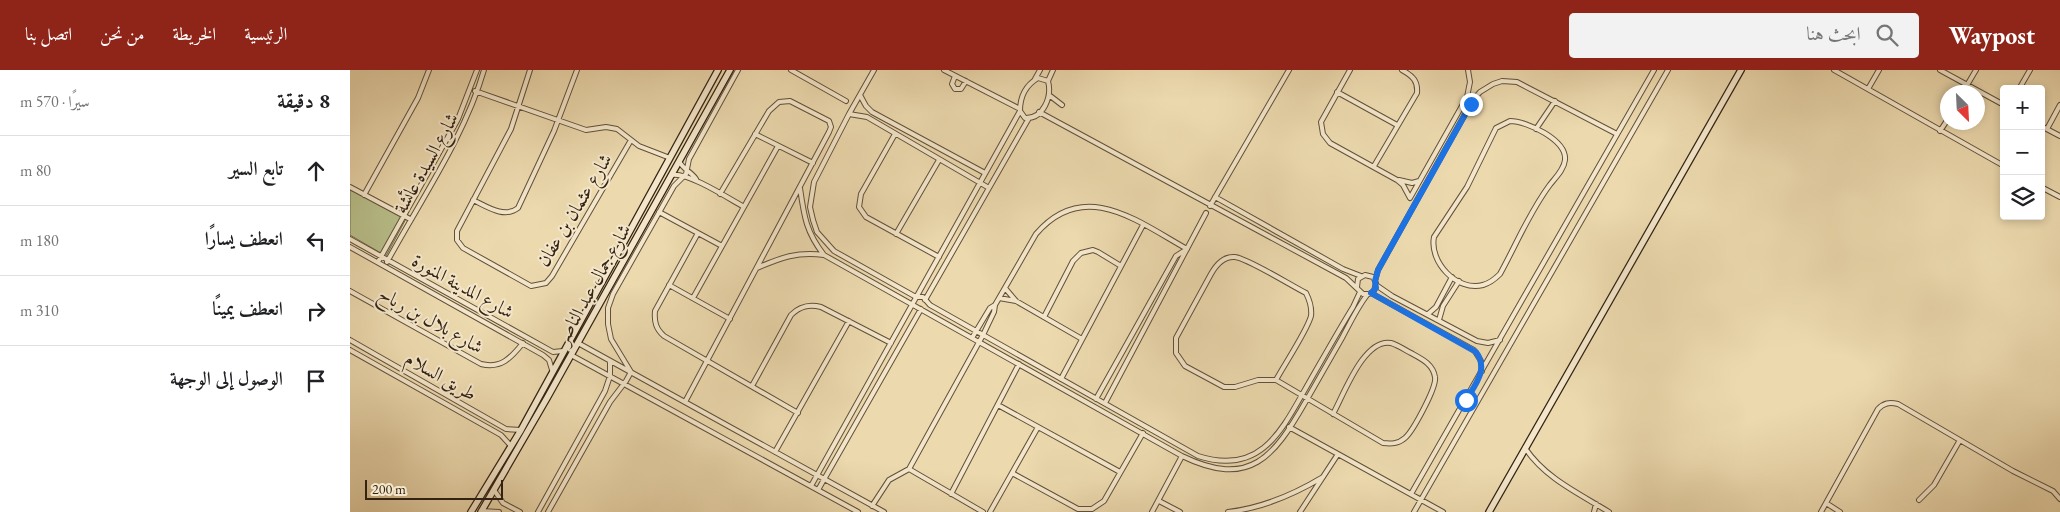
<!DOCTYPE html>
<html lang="ar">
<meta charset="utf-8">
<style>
body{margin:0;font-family:"EB Garamond",Amiri,serif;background:#f2f2f2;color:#202124;direction:rtl}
.controls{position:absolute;right:15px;top:15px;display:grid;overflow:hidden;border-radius:5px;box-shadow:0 2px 8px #0003}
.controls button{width:45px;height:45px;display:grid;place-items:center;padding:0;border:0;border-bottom:1px solid #e0e0e0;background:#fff;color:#202124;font:25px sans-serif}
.compass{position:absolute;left:1590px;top:15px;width:45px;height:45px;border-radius:50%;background:#fff;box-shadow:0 2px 8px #0003;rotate:156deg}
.scale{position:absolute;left:15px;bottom:12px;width:138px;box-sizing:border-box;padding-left:5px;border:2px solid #342313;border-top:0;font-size:14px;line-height:18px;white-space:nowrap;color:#342313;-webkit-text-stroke:4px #f3e6ca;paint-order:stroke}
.stop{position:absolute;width:15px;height:15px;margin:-11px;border:4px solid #1a73e8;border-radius:50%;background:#fff}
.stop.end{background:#1a73e8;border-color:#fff;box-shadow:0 1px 5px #0008}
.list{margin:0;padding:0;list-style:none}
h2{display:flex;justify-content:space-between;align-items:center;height:65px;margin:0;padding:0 20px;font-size:21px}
h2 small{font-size:16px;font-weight:400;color:#757577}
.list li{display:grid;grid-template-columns:32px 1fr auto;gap:15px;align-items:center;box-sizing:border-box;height:70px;padding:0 20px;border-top:1px solid #e0e0e0}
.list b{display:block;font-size:19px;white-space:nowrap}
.list em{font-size:16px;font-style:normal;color:#757577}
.icon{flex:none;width:28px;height:28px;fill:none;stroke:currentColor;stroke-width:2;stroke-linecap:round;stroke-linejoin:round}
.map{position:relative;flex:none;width:1710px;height:442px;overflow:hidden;direction:ltr}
header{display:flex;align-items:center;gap:30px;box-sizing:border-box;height:70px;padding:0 25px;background:#8f2418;color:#fff}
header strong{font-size:24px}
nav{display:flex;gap:28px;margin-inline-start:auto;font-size:18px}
.search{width:350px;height:45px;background:#f2f2f2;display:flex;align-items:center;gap:12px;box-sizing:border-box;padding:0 18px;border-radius:5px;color:#757577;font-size:19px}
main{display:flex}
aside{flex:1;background:#fff}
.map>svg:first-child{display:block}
.green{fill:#b8bf8a;stroke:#76714e}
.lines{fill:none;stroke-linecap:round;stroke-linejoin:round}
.street-casing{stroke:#62503a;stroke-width:6}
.secondary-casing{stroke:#342313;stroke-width:8}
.street{stroke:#f3e6ca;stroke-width:4}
.secondary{stroke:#f3e6ca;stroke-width:5.5}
.route{stroke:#1a73e8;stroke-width:6}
.labels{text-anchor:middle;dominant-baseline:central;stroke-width:4;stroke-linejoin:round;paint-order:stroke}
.street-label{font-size:19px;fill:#342313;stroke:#f3e6ca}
</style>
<header>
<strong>Waypost</strong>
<div class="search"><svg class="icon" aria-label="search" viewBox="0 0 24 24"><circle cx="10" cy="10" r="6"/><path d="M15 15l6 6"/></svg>ابحث هنا</div>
<nav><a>الرئيسية</a><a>الخريطة</a><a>من نحن</a><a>اتصل بنا</a></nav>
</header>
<main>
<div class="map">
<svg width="1710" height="442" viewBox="0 0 1710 442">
<rect width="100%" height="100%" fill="#ecd9ae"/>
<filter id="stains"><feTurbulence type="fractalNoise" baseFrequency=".004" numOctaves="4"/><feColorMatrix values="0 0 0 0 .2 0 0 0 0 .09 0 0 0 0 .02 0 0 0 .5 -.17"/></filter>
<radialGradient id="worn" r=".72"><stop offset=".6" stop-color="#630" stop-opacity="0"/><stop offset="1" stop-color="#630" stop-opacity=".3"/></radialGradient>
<path class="green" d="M0 120 58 145 36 186 0 165Z"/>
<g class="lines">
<defs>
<path id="street" d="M180 0 161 59 107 161V170L113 178 181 216 196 213 202 206 281 70
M441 0 496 31
M524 0 499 44 464 112 460 137 463 150 467 162 484 181 566 227H573L580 235 848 386C910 406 931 362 957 316 972 290 987 263 1003 237L1010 222
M594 0 670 39
M1000 0 971 52 973 64 980 73 1047 110 1053 115 1060 128
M1484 0 1654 96
M1590 0 1654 35
M605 6 602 14 605 19H611L616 11
M688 8 698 11C702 26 694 49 675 48L670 41C670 27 676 15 688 8Z
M685 9 690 0
M698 11 703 0
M1518 19 1529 0
M1669 19 1680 0
M125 21 236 60 256 57 267 59 289 76 320 88
M987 22 1047 55
M1613 22 1626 0
M510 25 516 36 522 42 635 103
M699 25 712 35
M689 42 996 208 1013 224H1019L1024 221 1026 213 1023 207 1015 205 1008 209 1007 217
M499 44 517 47 639 118
M1160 51C1177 51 1217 70 1215 90 1214 100 1205 108 1199 116 1179 143 1166 175 1150 204 1145 209 1140 213 1133 215 1107 222 1079 192 1084 167L1117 117 1146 58Z
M1691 56 1710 66
M1186 59 1205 31
M1697 59 1710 35
M1590 61 1598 49
M405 64 463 93
M545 64 511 124 509 137 516 147 589 187
M329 91C333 100 344 103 347 111
M1024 96 1067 23C1068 11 1063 6 1052 0
M322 105C338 102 378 128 394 137
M1049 110 1062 113 1069 111
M0 117 60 149
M1691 117 1710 127
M450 118C454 146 456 162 474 185
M14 125 68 28 79 0
M865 127 993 199 1011 206
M1060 128 1117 27 1120 12 1118 0
M123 130C136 136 154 149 168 138L204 61 227 0
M860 136 939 0
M309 142 372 176
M348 163 305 241C304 252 306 259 314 266L448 343
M546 164 589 90
M0 169 203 282 213 281
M0 177 193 285 199 290 202 300
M28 192 108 49 127 0
M37 192C70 131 115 66 134 0
M407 198C430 188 448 181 474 185L832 386C900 419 924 387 956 331 968 310 980 289 992 268 1000 253 1007 238 1017 225
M1025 211 1028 200 1123 30 1130 22 1143 14 1152 11 1167 12 1267 64
M319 215 380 249
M1026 215 1042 226 1127 271 1138 273 1150 270
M655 218 666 231 732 269
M0 221 131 294C151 299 161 288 173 273
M1021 223 1124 280 1131 291 1132 301
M343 228 428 76
M649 228 666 231
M575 230 679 48
M1078 244 1086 237 1102 207
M694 247 723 191 731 183 743 180 748 182 771 196
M1089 250 1093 236 1109 211
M622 268 640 238 645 235 686 164C734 108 787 151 837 179
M0 270 156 359 171 360
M228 273 534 442
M0 280 151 365 161 376
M221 285 508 442
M711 309 793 155
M926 310C934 295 957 261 961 246 962 238 960 231 956 223 942 216 897 188 885 187 874 186 866 195 861 204L826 268V283L835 296 874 317H885L908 310H926L1033 373C1041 374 1048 374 1055 368 1063 361 1087 317 1085 307 1083 294 1072 289 1061 283 1055 280 1048 275 1041 273 1014 268 994 324 983 344
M402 316 441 245C450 236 459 234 471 237L541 273
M746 329 826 186 837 179
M335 332 479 62 481 57 479 51 440 31 429 32 419 41 370 124
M755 333 856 143
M648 335 770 402
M939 357 1093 442
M1175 378C1195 408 1228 423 1259 442
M425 382 499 251
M559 399 633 442
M662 403 728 439H742L754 431 793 363
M461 416 670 41
M144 420 153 433 170 442
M468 420 571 239
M601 424 669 294
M1061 424 1304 0
M1569 430 1584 415 1610 370
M809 431 830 442
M1476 433 1490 442
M522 436 539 410 559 399 633 265 644 242 645 235
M131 441 149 442
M188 442 255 321 260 306V291
M198 442 260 332 276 311 281 302 261 269 258 254V238L263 224 324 116 336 104 339 89 388 0
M640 442 688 357
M802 442 832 386
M878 442C913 438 943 425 973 407
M950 442 988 384
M1064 442 1318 0
M1244 442 1246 434
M1471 442 1528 339C1534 333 1539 332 1548 334L1663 401 1703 421 1710 429"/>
<path id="secondary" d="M121 442 171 360 368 0
M131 442 197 328 380 0
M1139 442 1391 0"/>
</defs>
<use href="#street" class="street-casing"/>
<use href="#secondary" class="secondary-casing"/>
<use href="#street" class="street"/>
<use href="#secondary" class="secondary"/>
</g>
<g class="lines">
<path class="route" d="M1116 330C1125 315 1139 299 1126 282L1021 223 1026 218 1025 211 1028 200 1121 34"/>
</g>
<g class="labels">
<g class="street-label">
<text transform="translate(76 93) rotate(-61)">شارع السيدة عائشة</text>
<text transform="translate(224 140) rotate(-59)">شارع عثمان بن عفان</text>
<text transform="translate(243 214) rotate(-61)">شارع جمال عبد الناصر</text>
<text transform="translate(113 216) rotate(29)">شارع المدينة المنورة</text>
<text transform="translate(81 250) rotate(29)">شارع بلال بن رباح</text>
<text transform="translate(91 306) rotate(30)">طريق السلام</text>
</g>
</g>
<rect width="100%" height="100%" filter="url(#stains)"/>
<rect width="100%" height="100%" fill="url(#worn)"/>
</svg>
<div class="controls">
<button>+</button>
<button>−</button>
<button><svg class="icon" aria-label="layers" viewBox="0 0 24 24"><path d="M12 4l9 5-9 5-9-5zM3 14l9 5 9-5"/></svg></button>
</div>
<svg class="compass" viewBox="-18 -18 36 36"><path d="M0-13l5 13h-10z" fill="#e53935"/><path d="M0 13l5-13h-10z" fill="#757577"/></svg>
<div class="scale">200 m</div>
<div class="stop" style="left:1116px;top:330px"></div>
<div class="stop end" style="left:1121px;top:34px"></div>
</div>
<aside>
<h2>8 دقيقة<small>سيرًا · 570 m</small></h2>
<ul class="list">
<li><svg class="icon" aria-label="ahead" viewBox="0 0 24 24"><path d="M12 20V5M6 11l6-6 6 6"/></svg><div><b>تابع السير</b></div><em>80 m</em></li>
<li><svg class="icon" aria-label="left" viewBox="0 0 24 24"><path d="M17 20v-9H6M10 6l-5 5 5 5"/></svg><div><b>انعطف يسارًا</b></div><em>180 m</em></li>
<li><svg class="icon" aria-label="right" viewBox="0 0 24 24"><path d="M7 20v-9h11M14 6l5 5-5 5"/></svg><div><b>انعطف يمينًا</b></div><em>310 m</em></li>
<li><svg class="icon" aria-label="arrive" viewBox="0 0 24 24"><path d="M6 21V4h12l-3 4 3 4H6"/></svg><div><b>الوصول إلى الوجهة</b></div></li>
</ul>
</aside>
</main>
